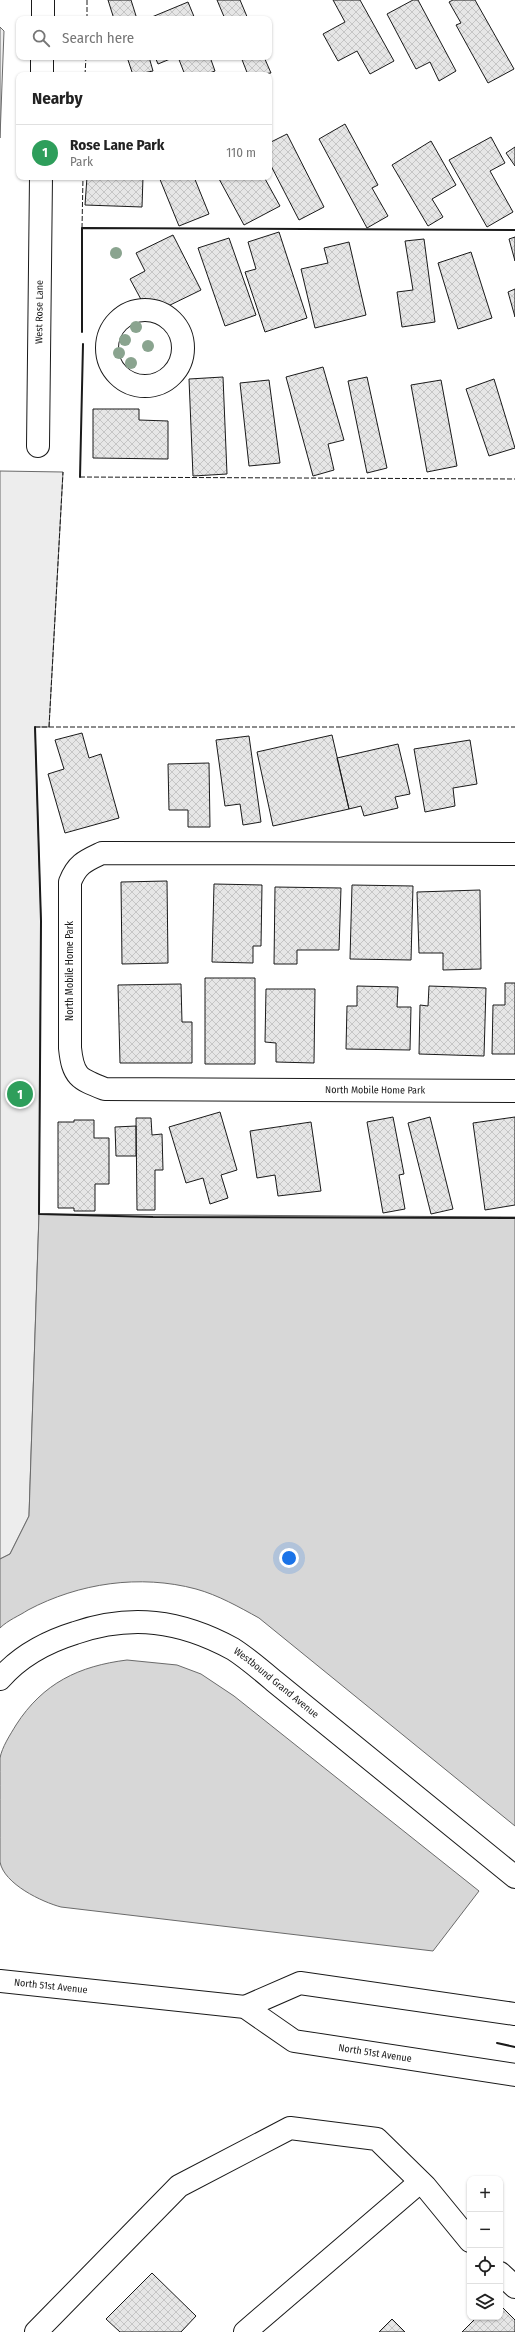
<!DOCTYPE html>
<meta charset="utf-8">
<style>
body{margin:0;font-family:"Fira Sans Condensed",sans-serif;background:#f2f2f2;color:#222}
.controls{position:absolute;right:12px;bottom:12px;display:grid;overflow:hidden;border-radius:8px;box-shadow:0 1px 3px #0004}
.controls button{width:36px;height:36px;display:grid;place-items:center;padding:0;border:0;border-bottom:1px solid #e0e0e0;background:#fff;color:#222;font:20px sans-serif}
.you{position:absolute;left:289px;top:1558px;width:14px;height:14px;margin:-10px;border:3px solid #fff;border-radius:50%;background:#1a73e8;box-shadow:0 0 0 6px #1a73e833}
.badge{display:grid;place-items:center;width:26px;height:26px;border-radius:50%;background:#d93025;color:#fff;font-size:13px;font-weight:700}
.pin{position:absolute;translate:-50% -50%;border:2px solid #fff;box-shadow:0 1px 4px #0006}
.list{margin:0;padding:0;list-style:none}
h2{display:flex;justify-content:space-between;align-items:center;height:52px;margin:0;padding:0 16px;font-size:17px}
h2 small{font-size:13px;font-weight:400;color:#767676}
.list li{display:grid;grid-template-columns:26px 1fr auto;gap:12px;align-items:center;box-sizing:border-box;height:56px;padding:0 16px;border-top:1px solid #e0e0e0}
.list b{display:block;font-size:15px;white-space:nowrap}
.list p{margin:0;font-size:13px;white-space:nowrap;color:#767676}
.list em{font-size:13px;font-style:normal;color:#767676}
.icon{flex:none;width:22px;height:22px;fill:none;stroke:currentColor;stroke-width:2;stroke-linecap:round;stroke-linejoin:round}
.map{position:relative;flex:none;width:515px;height:2332px;overflow:hidden}
.search{position:absolute;background:#fff;box-shadow:0 1px 3px #0004;left:16px;top:16px;width:256px;height:44px;display:flex;align-items:center;gap:10px;box-sizing:border-box;padding:0 14px;border-radius:8px;color:#767676;font-size:15px}
.panel{position:absolute;background:#fff;box-shadow:0 1px 3px #0004;left:16px;top:72px;width:256px;height:108px;border-radius:8px}
.map>svg:first-child{display:block}
.park{fill:#ededed;stroke:#6a6a6a}
.water{fill:#d7d7d7;stroke:#6a6a6a}
.building{fill:url(#building-cross-hatch);stroke:#1a1a1a}
.lines{fill:none;stroke-linecap:round;stroke-linejoin:round}
.minor-casing{stroke:#1a1a1a;stroke-width:24}
.major-casing{stroke:#1a1a1a;stroke-width:24}
.minor{stroke:#fff;stroke-width:22}
.major{stroke:#fff;stroke-width:22}
.fence{stroke:#1a1a1a;stroke-width:1;stroke-dasharray:5 2;stroke-linecap:butt}
.wall{stroke:#1a1a1a;stroke-width:2}
.tree{fill:#8aa48f}
.labels{text-anchor:middle;dominant-baseline:central;stroke-width:3;stroke-linejoin:round;paint-order:stroke}
.street-label{font-size:10px;fill:#1a1a1a;stroke:#fff}
</style>
<div class="map">
<svg width="515" height="2332" viewBox="0 0 515 2332">
<defs>
<pattern id="building-cross-hatch" width="8" height="8" patternUnits="userSpaceOnUse"><rect width="8" height="8" fill="#e6e6e6"/><path d="M0 0l8 8M0 8l8-8" fill="none" stroke="#c5c5c5"/></pattern>
</defs>
<rect width="100%" height="100%" fill="#fff"/>
<path class="park" d="M0 27 4 31 0 138Z
M0 471 63 472 49 727H35L41 921 39 1214 29 1516 10 1554 0 1559Z"/>
<path class="water" d="M39 1214 515 1217V1826L259 1618C239 1607 218 1595 196 1589 140 1574 79 1583 28 1610 19 1616 8 1620 0 1628V1559L10 1554 29 1516Z
M127 1660 177 1665 201 1674 234 1696 479 1891 433 1951 61 1907C42 1902 4 1884 0 1862 0 1846 0 1829 0 1813 0 1796 0 1775 0 1758 2 1747 10 1735 16 1725 43 1683 79 1666 127 1660Z"/>
<path class="building" d="M108 0H131L137 19H114Z
M217 0H240L248 19H225Z
M333 0H360L394 61 370 74 357 51 338 61 323 34 345 22Z
M413 0H418L456 71 439 81 430 62 416 69 387 14Z
M453 0H475L514 69 488 83 456 25 461 23 449 2Z
M188 2 195 19H147Z
M127 57H149L153 71 133 75Z
M155 57H175L158 64Z
M178 57H210L215 71 204 75H185Z
M241 57H264L271 73 248 75Z
M345 124 378 185 372 188 388 216 367 228 319 139Z
M287 134 324 207 299 220 269 162V143Z
M491 137 505 163 490 171 513 212 487 227 449 160Z
M431 141 456 185 432 199 443 217 428 226 392 165Z
M515 147V166L506 153Z
M87 177H143L142 207 85 205Z
M159 177H194L209 214 179 226Z
M218 177H264L280 206 244 225Z
M279 232 307 318 265 332 245 272 256 269 248 242Z
M173 235 201 290 164 308 144 305 130 279 145 271 136 253Z
M515 237V261L509 239Z
M229 238 256 315 225 326 198 248Z
M424 239 435 322 402 327 397 292 413 290 405 241Z
M349 242 366 315 315 328 301 269 328 263 324 248Z
M471 252 492 318 458 329 438 263Z
M515 289V317L508 292Z
M323 367 344 440 328 444 334 470 313 476 286 377Z
M223 377 227 474 193 476 189 379Z
M367 377 387 468 367 473 348 381Z
M494 379 515 448 489 456 466 389Z
M269 380 280 463 249 466 240 383Z
M441 380 457 466 427 472 411 385Z
M93 409H139V420L168 421V459L93 458Z
M82 733 89 758 101 754 119 818 65 833 48 774 64 769 55 740Z
M332 735 349 809 273 826 257 752Z
M249 736 261 822 243 825 240 804 225 806 216 740Z
M470 740 477 784 453 788 455 806 425 812 414 749Z
M398 744 410 794 395 797 398 808 364 816 361 806 349 809 337 758Z
M209 763 210 827H188V810H169L168 764Z
M167 881 168 963 122 964 121 882Z
M214 884 262 885 261 946H253V963L212 962Z
M352 885 413 886 411 960 350 959Z
M275 887 341 888 339 950H297V964H274Z
M480 890 481 969 443 970V953H419L417 892Z
M205 978H255V1064H205Z
M505 983H515V1054H492L493 1005H505Z
M181 984 182 1022H192V1063H120L118 985Z
M357 986 398 987 397 1007H411L410 1050 346 1049 347 1006H357Z
M429 986 486 988 484 1056 419 1054 420 1005 428 1006Z
M266 989H315L314 1063 276 1062V1043L265 1042Z
M220 1112 237 1170 221 1175 228 1198 210 1204 203 1178 186 1183 169 1127Z
M393 1117 404 1174 399 1175 405 1209 383 1213 367 1122Z
M430 1117 453 1209 431 1214 408 1123Z
M515 1117V1205L485 1210 473 1123Z
M136 1118H151L152 1135 162 1134 163 1170H155V1210H137Z
M74 1120H94V1138H109V1184H95V1211H74V1208H58V1122H74Z
M311 1122 321 1191 278 1196 275 1175 257 1178 250 1131Z
M136 1126V1156H116L115 1127Z
M152 2273 196 2316 181 2332H120L106 2319Z
M500 2305 515 2320V2332H462L477 2317H500Z
M392 2319 405 2332H379Z"/>
<g class="lines">
<defs>
<g id="minor">
<path d="M43 19V0"/>
<path d="M42 75V57"/>
<circle cx="145" cy="348" r="38"/>
<path id="s1" d="M38 446 41 177"/>
<path id="s2" d="M515 854 102 853C85 861 77 864 70 882V1048C73 1077 79 1079 105 1089L515 1091"/>
<path d="M500 2273 515 2287"/>
<path d="M36 2332 179 2186 290 2128 377 2139 425 2186 470 2241"/>
<path d="M245 2332 420 2182"/>
</g>
<g id="major">
<path id="s3" d="M0 1679C20 1656 46 1642 75 1633 131 1614 180 1620 233 1649 247 1658 261 1670 274 1681L515 1877"/>
<path id="s4" d="M0 1981 245 2007 294 2041 515 2075"/>
<path d="M245 2007 300 1983 515 2014"/>
</g>
</defs>
<use href="#minor" class="minor-casing"/>
<use href="#major" class="major-casing"/>
<use href="#minor" class="minor"/>
<use href="#major" class="major"/>
<path class="fence" d="M87 19V0
M85 75 86 57
M82 228 83 177
M80 477 515 479
M35 727H515
M49 727 63 472"/>
<path class="wall" d="M82 332V228L515 230
M80 477 83 344
M35 727 41 921 39 1214 153 1217 515 1218
M497 2043 515 2047"/>
</g>
<g class="tree">
<circle cx="116" cy="253" r="6"/>
<circle cx="136" cy="327" r="6"/>
<circle cx="125" cy="340" r="6"/>
<circle cx="148" cy="346" r="6"/>
<circle cx="119" cy="353" r="6"/>
<circle cx="131" cy="363" r="6"/>
</g>
<g class="labels">
<g class="street-label">
<text stroke="none"><textPath href="#s1" startOffset="134">West Rose Lane</textPath></text>
<text transform="translate(70 971) rotate(-90)">North Mobile Home Park</text>
<text stroke="none"><textPath href="#s2" startOffset="953">North Mobile Home Park</textPath></text>
<text stroke="none"><textPath href="#s3" startOffset="308">Westbound Grand Avenue</textPath></text>
<text stroke="none"><textPath href="#s4" startOffset="51">North 51st Avenue</textPath></text>
<text stroke="none"><textPath href="#s4" startOffset="388">North 51st Avenue</textPath></text>
</g>
</g>
</svg>
<div class="controls">
<button>+</button>
<button>−</button>
<button><svg class="icon" aria-label="locate" viewBox="0 0 24 24"><circle cx="12" cy="12" r="6"/><path d="M12 2v4M12 18v4M2 12h4M18 12h4"/></svg></button>
<button><svg class="icon" aria-label="layers" viewBox="0 0 24 24"><path d="M12 4l9 5-9 5-9-5zM3 14l9 5 9-5"/></svg></button>
</div>
<div class="you"></div>
<div class="pin badge" style="left:20px;top:1094px;background:#2e9e5b">1</div>
<div class="search"><svg class="icon" aria-label="search" viewBox="0 0 24 24"><circle cx="10" cy="10" r="6"/><path d="M15 15l6 6"/></svg>Search here</div>
<section class="panel">
<h2>Nearby<small></small></h2>
<ul class="list">
<li><span class="badge" style="background:#2e9e5b">1</span><div><b>Rose Lane Park</b><p>Park</p></div><em>110 m</em></li>
</ul>
</section>
</div>
